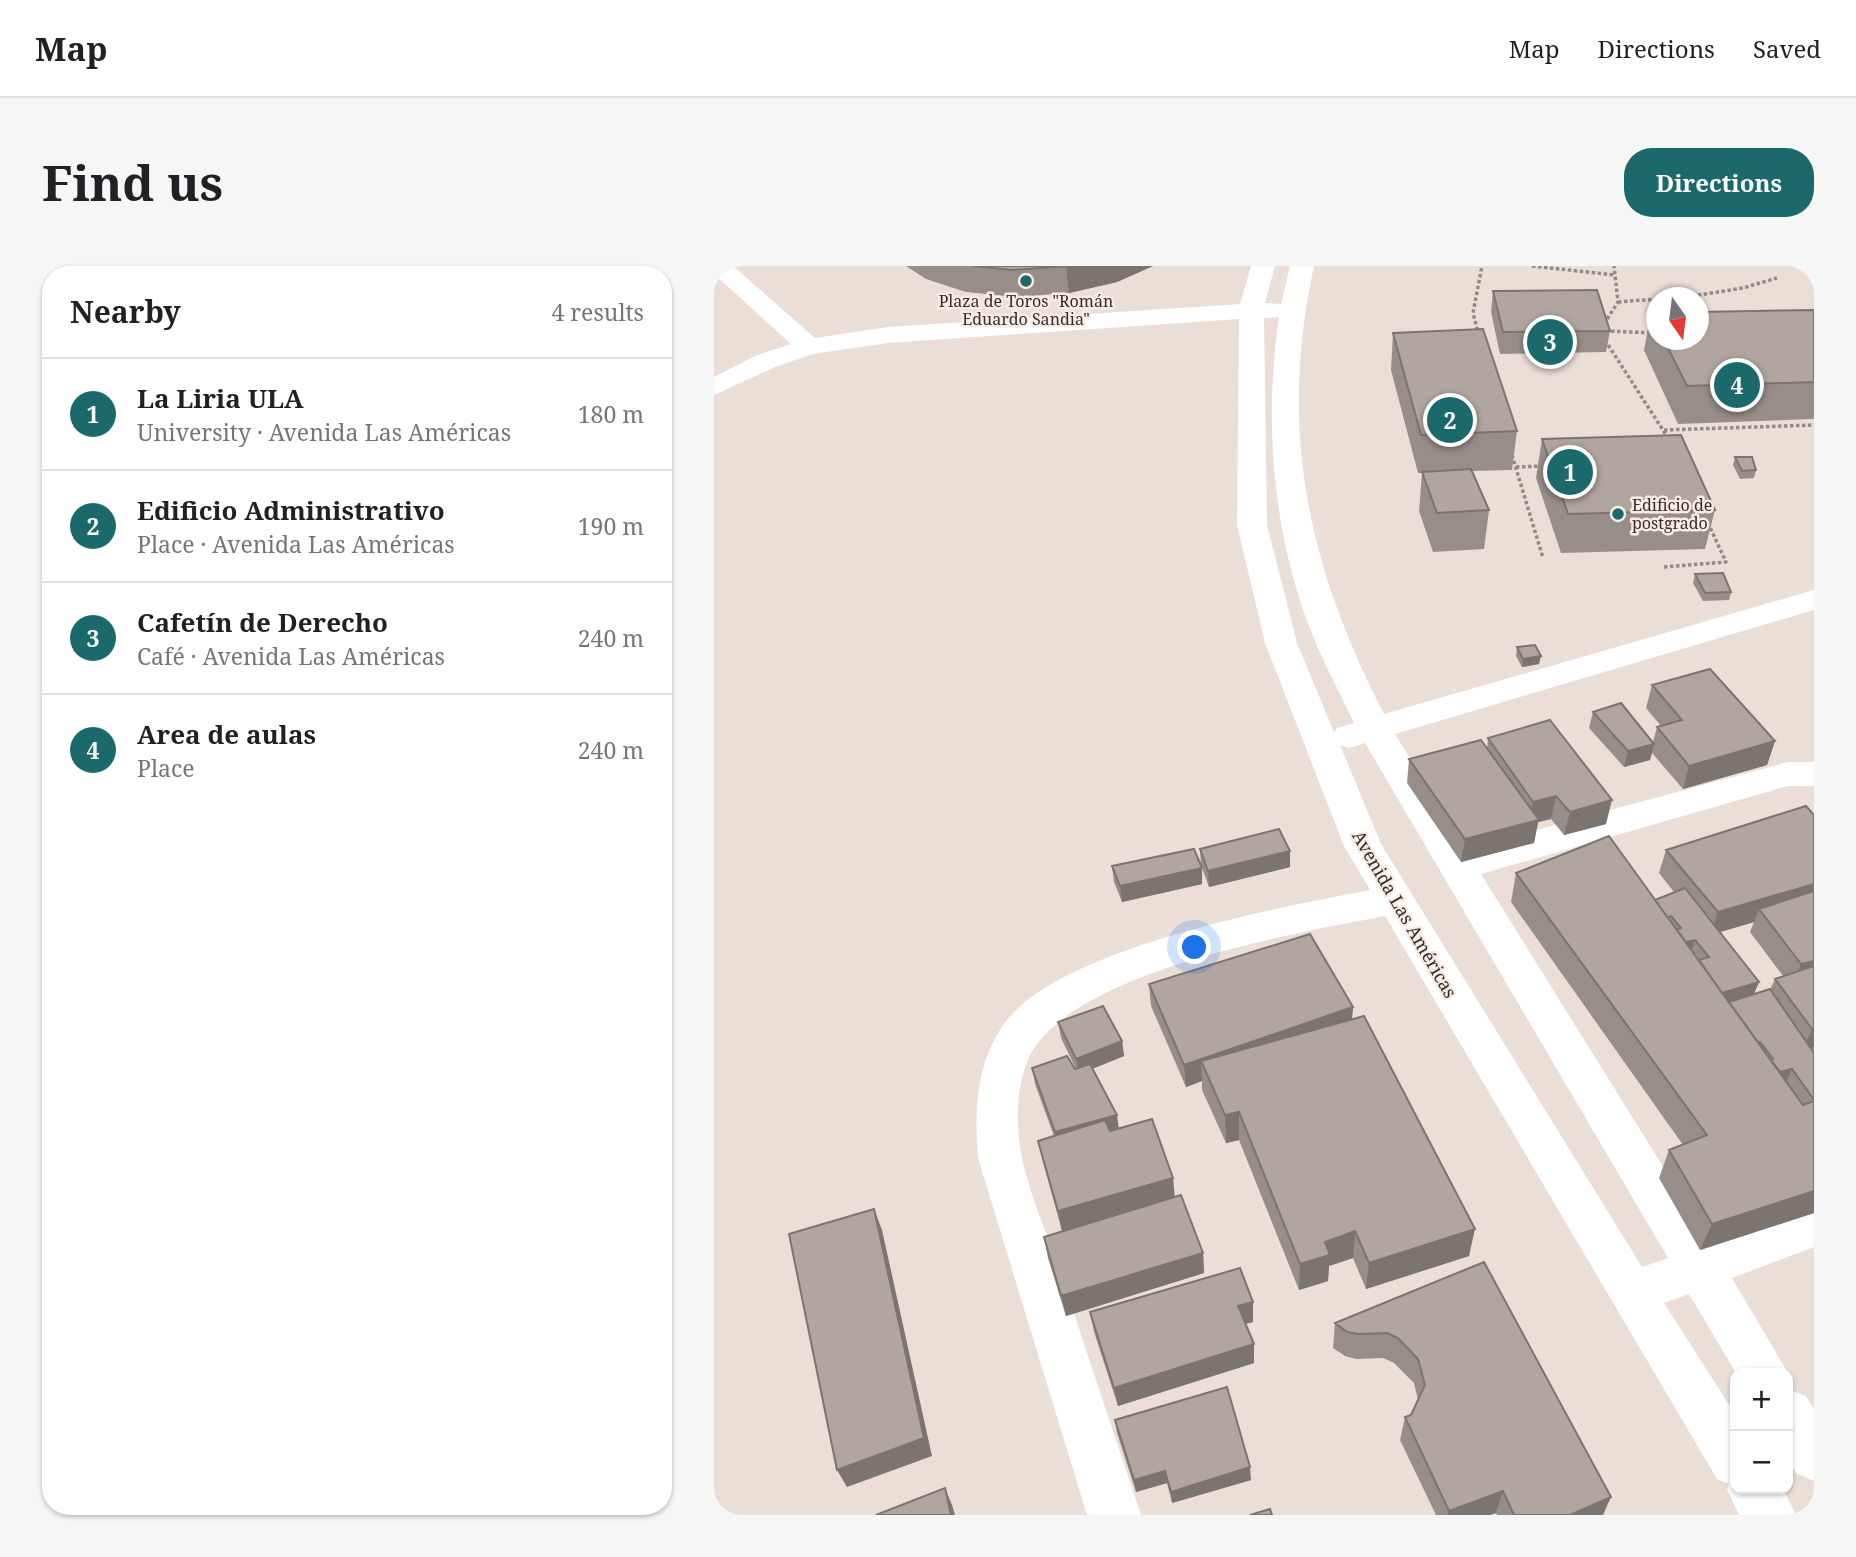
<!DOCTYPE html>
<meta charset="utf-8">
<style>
body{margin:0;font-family:"Noto Serif",serif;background:#f6f6f6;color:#202124}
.controls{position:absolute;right:21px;bottom:21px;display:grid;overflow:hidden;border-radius:14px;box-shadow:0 2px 5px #0004}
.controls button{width:63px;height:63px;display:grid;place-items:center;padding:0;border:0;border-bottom:2px solid #e0e0e0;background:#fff;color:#202124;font:35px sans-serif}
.compass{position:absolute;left:932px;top:21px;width:63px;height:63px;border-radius:50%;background:#fff;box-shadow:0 2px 5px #0004;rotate:166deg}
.you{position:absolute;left:481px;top:682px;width:24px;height:24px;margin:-18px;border:5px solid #fff;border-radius:50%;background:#1a73e8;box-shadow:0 0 0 10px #1a73e833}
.badge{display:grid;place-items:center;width:46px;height:46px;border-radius:50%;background:#1c696b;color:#fff;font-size:23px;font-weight:700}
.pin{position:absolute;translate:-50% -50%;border:4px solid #fff;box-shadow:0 2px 7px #0006}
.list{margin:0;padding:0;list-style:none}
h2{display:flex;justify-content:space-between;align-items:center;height:91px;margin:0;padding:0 28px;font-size:30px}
h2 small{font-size:23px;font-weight:400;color:#757577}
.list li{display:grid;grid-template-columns:46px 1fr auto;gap:21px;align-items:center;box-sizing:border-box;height:112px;padding:0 28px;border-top:2px solid #e0e0e0}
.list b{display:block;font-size:26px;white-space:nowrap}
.list p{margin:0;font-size:23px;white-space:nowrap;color:#757577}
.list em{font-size:23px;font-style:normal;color:#757577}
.map{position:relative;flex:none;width:1100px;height:1249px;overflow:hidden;border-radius:28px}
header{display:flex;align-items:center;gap:42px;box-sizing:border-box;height:98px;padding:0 35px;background:#fff;border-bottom:2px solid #e0e0e0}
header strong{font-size:33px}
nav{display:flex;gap:38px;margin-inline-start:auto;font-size:24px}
.intro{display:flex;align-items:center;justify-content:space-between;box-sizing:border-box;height:168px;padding:0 42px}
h1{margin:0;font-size:49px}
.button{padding:18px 32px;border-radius:28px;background:#1c696b;color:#fff;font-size:24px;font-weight:700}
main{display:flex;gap:42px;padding:0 42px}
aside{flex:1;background:#fff;border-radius:28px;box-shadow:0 2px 5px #0004}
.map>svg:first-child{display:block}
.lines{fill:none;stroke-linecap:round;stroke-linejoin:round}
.path{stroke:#938a85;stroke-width:3.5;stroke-dasharray:3.5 2.5;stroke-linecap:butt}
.minor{fill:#fff;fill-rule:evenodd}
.wall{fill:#988e89;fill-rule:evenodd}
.shaded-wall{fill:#7c746f}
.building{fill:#b1a59f;stroke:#7c746f;stroke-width:2}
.poi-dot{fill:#1c696b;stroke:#f8ebe4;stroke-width:2.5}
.labels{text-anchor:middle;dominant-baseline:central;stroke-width:5;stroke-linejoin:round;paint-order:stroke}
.far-poi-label{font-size:16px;fill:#322d2b;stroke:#f8ebe4}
.street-label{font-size:18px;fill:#322d2b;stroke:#f8ebe4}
</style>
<header>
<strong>Map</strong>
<nav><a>Map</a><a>Directions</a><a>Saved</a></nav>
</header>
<div class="intro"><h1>Find us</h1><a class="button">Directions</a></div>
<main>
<aside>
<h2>Nearby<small>4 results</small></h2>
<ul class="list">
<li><span class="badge">1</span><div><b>La Liria ULA</b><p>University · Avenida Las Américas</p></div><em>180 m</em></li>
<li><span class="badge">2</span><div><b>Edificio Administrativo</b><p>Place · Avenida Las Américas</p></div><em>190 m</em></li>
<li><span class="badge">3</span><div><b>Cafetín de Derecho</b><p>Café · Avenida Las Américas</p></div><em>240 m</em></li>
<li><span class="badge">4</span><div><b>Area de aulas</b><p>Place</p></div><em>240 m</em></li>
</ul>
</aside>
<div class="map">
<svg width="1100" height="1249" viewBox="0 0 1100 1249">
<rect width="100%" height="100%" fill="#ebded7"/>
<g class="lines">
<path class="path" d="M818 0 901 9
M966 32 1029 22 1063 12
M904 36 943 33
M890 58 904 36 900 0
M891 65 943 67
M765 70 759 47 768 0
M891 74 954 172
M950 164 1100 159
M798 189 829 292
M802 201 828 200
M950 301 1012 296 994 257"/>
<path class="minor" d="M0 0H19L101 72 174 61 526 38 537 0H561L551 37 567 38 576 0H600C564 165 594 300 670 448L1100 324V344L681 468 752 583 1074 496H1100V520H1074L767 608 996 976 1100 939V981L1018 1012 1074 1107H1022L975 1028 950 1037 1021 1148V1223H1069L1082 1249H1025L1013 1223 1015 1218 1003 1213 671 650C579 668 381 701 323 778 301 807 301 858 308 892 316 930 334 970 347 1007 373 1088 400 1168 427 1249H373L264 892C260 844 262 794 293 754 350 682 566 641 656 624L630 580 551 377 523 259 525 53 174 77 99 88 61 101 0 129V111L43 89 77 78 0 8ZM565 51C550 152 558 259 593 355 606 390 624 423 640 457L623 462 620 466 583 377 553 259 550 52ZM651 477 954 992 928 1001 667 578 626 479 635 482Z
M1074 1123 1092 1130 1100 1143V1215L1082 1207 1074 1194Z"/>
</g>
<path class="wall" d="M192 0H439L403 16 355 27 302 31 252 26 212 13Z
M779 25 896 65 892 86 786 88 777 46Z
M1100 44V153L964 158 930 84 937 47H942V74H984Z
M679 67 803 165 798 204 758 205 775 244 770 283 719 286 705 245 708 207H704L677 104Z
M828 173 1001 244 991 283 847 287 822 212Z
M1021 191 1042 204 1040 212 1026 213 1019 199Z
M981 308 1017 326 1015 334 989 335 979 317Z
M803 381 825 398 808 401 802 390Z
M938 419 1061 475 1053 499 969 523 938 487 936 494 910 501 875 462 879 446 939 476 943 461 947 460 932 442Z
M774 472 892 558 850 569 837 553 824 556 820 577 747 596 693 517 695 493 773 483Z
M1100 549V947L986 984 945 912 955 884 969 879 797 636 802 607 941 634 960 626 945 607 952 584ZM1040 656 1036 666 1069 710 1061 713 1056 724 1040 728 1045 716 1006 666Z
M486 583 576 585V601L495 621 488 602V618L408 636 400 616 398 600 487 599Z
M435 718 639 741 638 753 755 990 652 1023 639 992 615 1000 614 1015 585 1024 525 874 512 877 488 824V815L472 821 437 740Z
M344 756 408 775 410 790 378 803 405 862 459 912 460 931 489 987 490 1007 352 1050 334 992 330 971 348 965 329 896 324 875 340 870 321 818 318 802 362 803 347 772Z
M770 996 889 1249H783L782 1247 776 1249H722L686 1174 691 1151 697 1149 704 1134 700 1117 680 1097 669 1092 642 1093 631 1090 619 1082 621 1057Z
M376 1046 539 1056 532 1058 540 1097 404 1140 380 1066Z
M401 1154 537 1214 458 1237 453 1217 422 1226 403 1167Z"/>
<path class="shaded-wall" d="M352 0H439L403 16 355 27Z
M827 390 825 398 808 401 809 393Z
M1061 475 1053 499 969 523 975 500Z
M940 478 936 494 910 501 914 485Z
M842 530 837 553 824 556 820 577 747 596 751 573 815 557 819 536Z
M898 534 892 558 850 569 856 546Z
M576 585V601L495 621 494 605Z
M488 602V618L408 636 406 620Z
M1100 618V638L1045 643 1040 656 996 669 1004 646Z
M981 674 976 690 966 678Z
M1100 695V714L1077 721 1087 698Z
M1045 716 1038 731 1010 737 1002 729Z
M639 741 637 764 487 795 488 815 472 821 470 799Z
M1100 762V781L1088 785 1098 763Z
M408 775 410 790 365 808 362 793Z
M1078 803 1071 819 1063 807Z
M525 846V874L512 877 511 849Z
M403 849 405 864 344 881 341 866Z
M459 912 461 933 348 966 344 945Z
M1100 925V947L986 984 998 958Z
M160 943 168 964 218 1190 133 1221 123 1204Z
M761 963 755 990 652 1023 655 997Z
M641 965 639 992 615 1000 614 1015 585 1024 586 998 611 976Z
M489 987 490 1007 352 1050 347 1030Z
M539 1036V1056L525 1059 524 1040Z
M540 1078V1097L404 1140 400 1122Z
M536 1201 537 1214 458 1237 457 1226Z
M451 1205 453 1217 422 1226 420 1214Z
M231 1222 238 1239 241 1249H237Z
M789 1225 782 1247 776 1249H734L735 1245Z
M897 1231 889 1249H856Z"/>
<path class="building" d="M259 0H354L298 4Z
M883 24 896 65 789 66 779 25Z
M1100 44V116L973 120 950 74H984V46Z
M937 47H942V58Z
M769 63 803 165 707 169 679 67Z
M967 169 1001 244 854 248 828 173Z
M1021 191H1038L1042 204 1028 205Z
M757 203 775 244 723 247 708 206Z
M1009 307 1017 326 991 327 981 308Z
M821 379 827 390 809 393 803 381Z
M996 403 1061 475 975 500 943 461 968 454 938 419Z
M907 437 940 478 914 485 879 446Z
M836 454 898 534 856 546 842 530 819 536 774 472Z
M767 474 825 554 751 573 695 493Z
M1092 540 1100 549V618L1004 646 952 584Z
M565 563 576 585 494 605 486 583Z
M895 570 1089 839 1100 835V925L998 958 955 884 993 869 802 607Z
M480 583 488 602 406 620 398 600Z
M971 622 1045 716 1008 727 985 694 995 691 981 674 972 676 963 664 967 662 957 650 954 652 941 634Z
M1100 625V695L1087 698 1045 643Z
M596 668 639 741 470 799 435 718Z
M1100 700V762L1098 763 1061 713Z
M1056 723 1100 787V834L1078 803 1066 806 1057 794 1059 793 1046 776H1044L1015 736Z
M389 740 408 775 362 793 344 756Z
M650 750 761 963 655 997 641 965 611 976 616 989 586 998 525 846 511 849 487 795Z
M353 790 361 803 376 798 403 849 341 866 318 802Z
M438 853 459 912 344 945 324 875 391 854 396 865Z
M467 929 489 987 347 1030 330 971Z
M160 943 210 1172 123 1204 75 968Z
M770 996 897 1231 856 1249H800L789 1225 735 1245 691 1151 697 1149 711 1119 704 1093 684 1072 673 1067 645 1068 633 1066 621 1057Z
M526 1002 539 1036 524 1040 540 1078 400 1122 376 1046Z
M513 1121 536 1201 457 1226 451 1205 420 1214 401 1154Z
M231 1222 237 1249H162Z
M556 1243 558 1249H536Z"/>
<g class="poi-dot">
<circle cx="312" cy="15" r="7"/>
<circle cx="904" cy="248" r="7"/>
</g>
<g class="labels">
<g class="far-poi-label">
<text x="312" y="35">Plaza de Toros "Román<tspan x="312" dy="18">Eduardo Sandia"</tspan></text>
<text x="918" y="239" text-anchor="start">Edificio de<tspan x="918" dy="18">postgrado</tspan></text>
</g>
<g class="street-label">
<text transform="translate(691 648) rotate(60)">Avenida Las Américas</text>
</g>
</g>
</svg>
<div class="controls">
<button>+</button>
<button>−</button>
</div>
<svg class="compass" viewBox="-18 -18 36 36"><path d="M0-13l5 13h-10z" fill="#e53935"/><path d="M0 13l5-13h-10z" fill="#757577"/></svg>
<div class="you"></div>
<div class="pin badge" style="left:856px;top:206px">1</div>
<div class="pin badge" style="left:736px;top:154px">2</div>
<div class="pin badge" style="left:836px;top:76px">3</div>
<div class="pin badge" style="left:1023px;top:119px">4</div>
</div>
</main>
